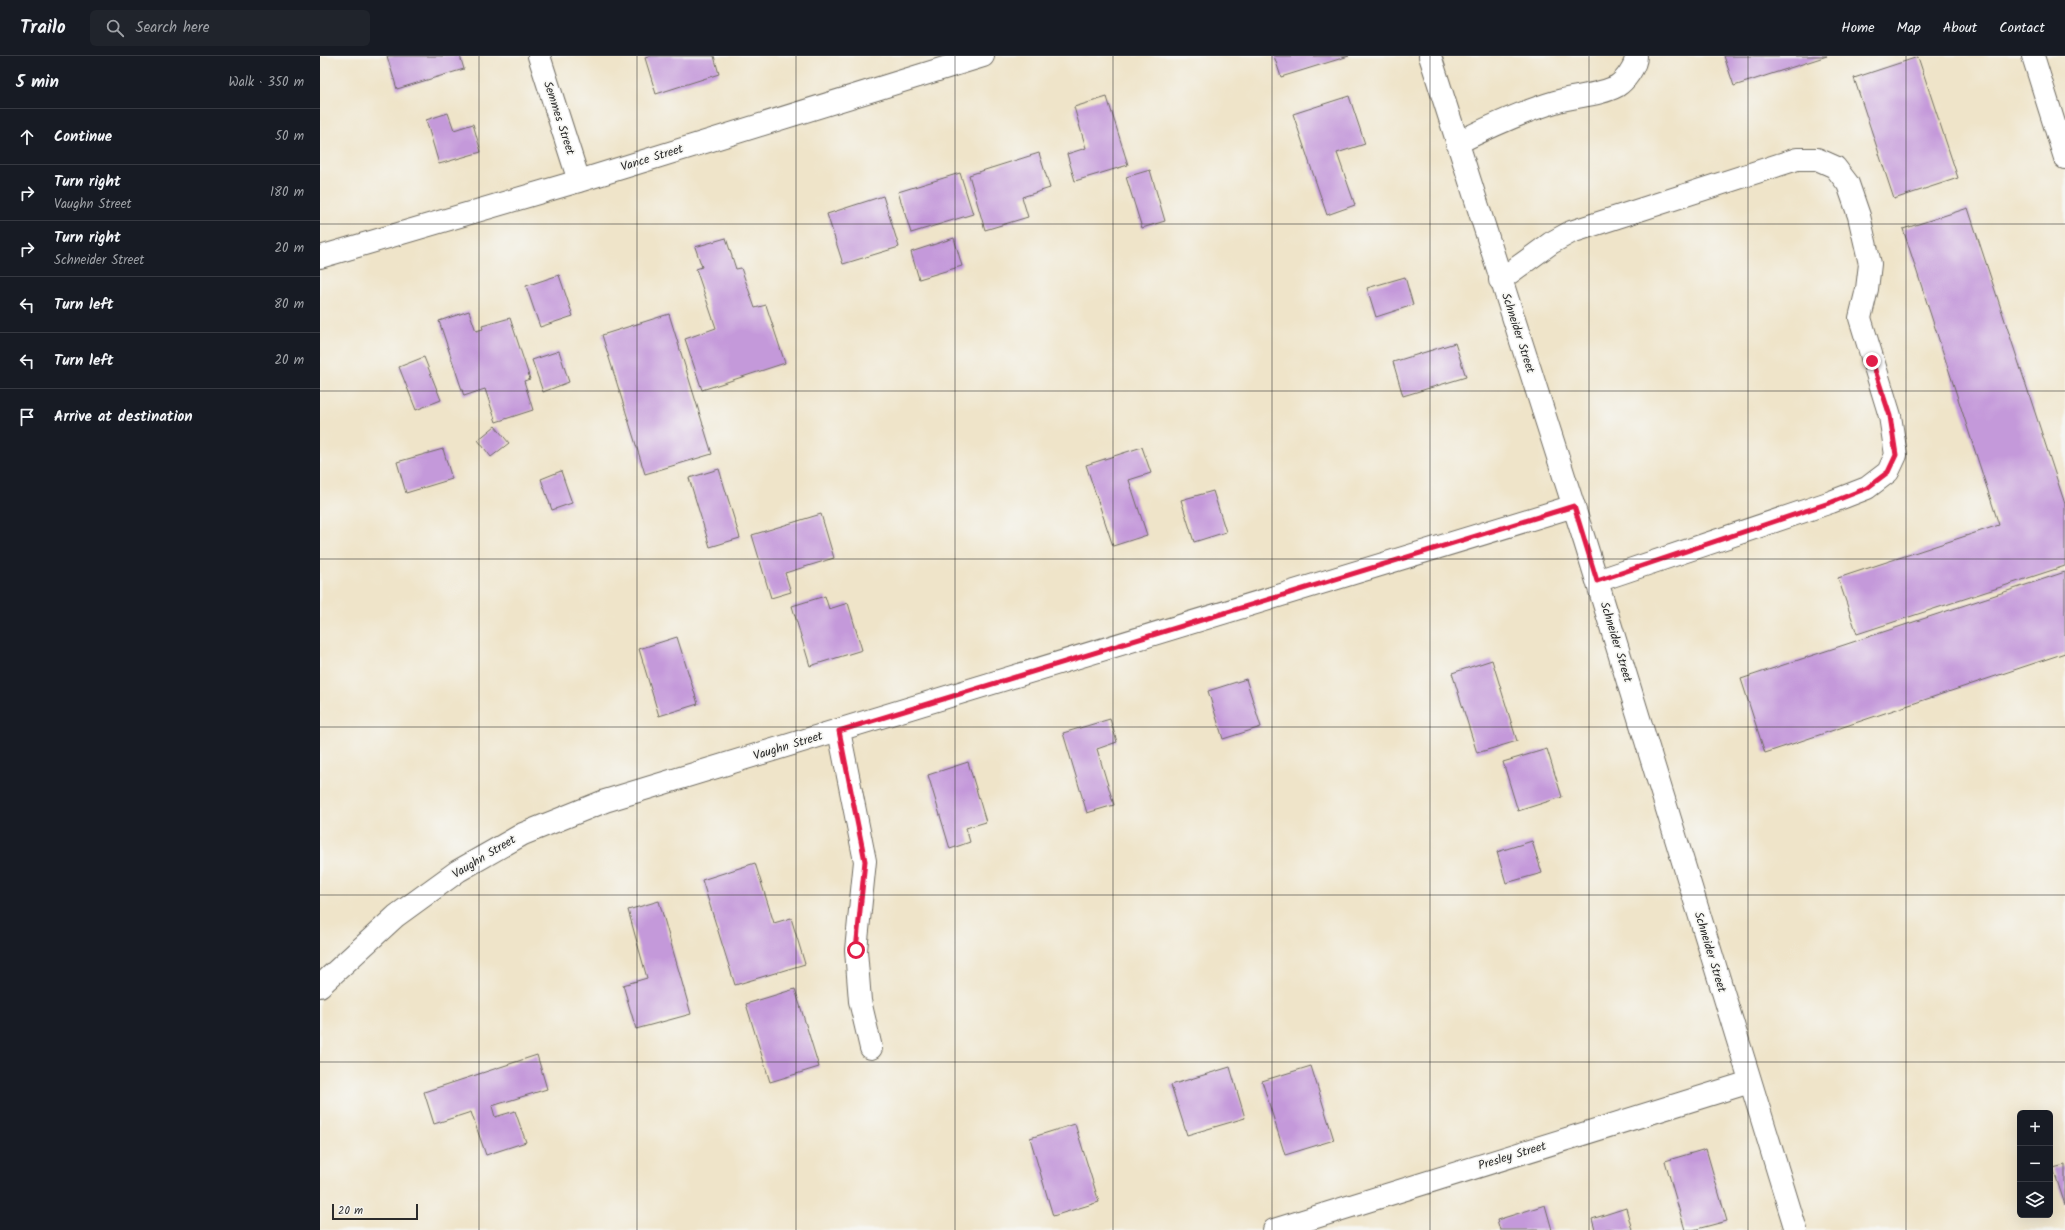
<!DOCTYPE html>
<meta charset="utf-8">
<style>
body{margin:0;font-family:Kalam,sans-serif;background:#20242c;color:#f1f3f6}
.controls{position:absolute;right:12px;bottom:12px;display:grid;overflow:hidden;border-radius:6px;box-shadow:0 4px 16px #0002}
.controls button{width:36px;height:36px;display:grid;place-items:center;padding:0;border:0;border-bottom:1px solid #363941;background:#171b24;color:#f1f3f6;font:20px sans-serif}
.scale{position:absolute;left:12px;bottom:10px;width:86px;box-sizing:border-box;padding-left:4px;border:2px solid #2b2b2b;border-top:0;font-size:11px;line-height:14px;white-space:nowrap;color:#2b2b2b;-webkit-text-stroke:3px #f6f6f2;paint-order:stroke}
.stop{position:absolute;width:12px;height:12px;margin:-9px;border:3px solid #e11d48;border-radius:50%;background:#fff}
.stop.end{background:#e11d48;border-color:#fff;box-shadow:0 1px 4px #0008}
.list{margin:0;padding:0;list-style:none}
h2{display:flex;justify-content:space-between;align-items:center;height:52px;margin:0;padding:0 16px;font-size:17px}
h2 small{font-size:13px;font-weight:400;color:#9ea1a6}
.list li{display:grid;grid-template-columns:26px 1fr auto;gap:12px;align-items:center;box-sizing:border-box;height:56px;padding:0 16px;border-top:1px solid #363941}
.list b{display:block;font-size:15px;white-space:nowrap}
.list p{margin:0;font-size:13px;white-space:nowrap;color:#9ea1a6}
.list em{font-size:13px;font-style:normal;color:#9ea1a6}
.icon{flex:none;width:22px;height:22px;fill:none;stroke:currentColor;stroke-width:2;stroke-linecap:round;stroke-linejoin:round}
.map{position:relative;flex:none;width:1745px;height:1174px;overflow:hidden}
header{display:flex;align-items:center;gap:24px;box-sizing:border-box;height:56px;padding:0 20px;background:#171b24;border-bottom:1px solid #363941}
header strong{font-size:19px}
nav{display:flex;gap:22px;margin-inline-start:auto;font-size:14px}
.search{width:280px;height:36px;background:#20242c;display:flex;align-items:center;gap:10px;box-sizing:border-box;padding:0 14px;border-radius:6px;color:#9ea1a6;font-size:15px}
main{display:flex}
aside{flex:1;background:#171b24}
.map>svg:first-child{display:block}
.building{fill:#c499da}
.lines{fill:none;stroke-linecap:round;stroke-linejoin:round}
.minor-casing{stroke:#706c62;stroke-width:24}
.minor{stroke:#fff;stroke-width:22}
.route{stroke:#e11d48;stroke-width:5}
.grid{fill:none;stroke:#2b2b2b;stroke-width:1;stroke-opacity:0.55}
.labels{text-anchor:middle;dominant-baseline:central;stroke-width:3.5;stroke-linejoin:round;paint-order:stroke}
.street-label{font-size:12px;fill:#2b2b2b;stroke:#f6f6f2}
</style>
<header>
<strong>Trailo</strong>
<div class="search"><svg class="icon" aria-label="search" viewBox="0 0 24 24"><circle cx="10" cy="10" r="6"/><path d="M15 15l6 6"/></svg>Search here</div>
<nav><a>Home</a><a>Map</a><a>About</a><a>Contact</a></nav>
</header>
<main>
<aside>
<h2>5 min<small>Walk · 350 m</small></h2>
<ul class="list">
<li><svg class="icon" aria-label="ahead" viewBox="0 0 24 24"><path d="M12 20V5M6 11l6-6 6 6"/></svg><div><b>Continue</b></div><em>50 m</em></li>
<li><svg class="icon" aria-label="right" viewBox="0 0 24 24"><path d="M7 20v-9h11M14 6l5 5-5 5"/></svg><div><b>Turn right</b><p>Vaughn Street</p></div><em>180 m</em></li>
<li><svg class="icon" aria-label="right" viewBox="0 0 24 24"><path d="M7 20v-9h11M14 6l5 5-5 5"/></svg><div><b>Turn right</b><p>Schneider Street</p></div><em>20 m</em></li>
<li><svg class="icon" aria-label="left" viewBox="0 0 24 24"><path d="M17 20v-9H6M10 6l-5 5 5 5"/></svg><div><b>Turn left</b></div><em>80 m</em></li>
<li><svg class="icon" aria-label="left" viewBox="0 0 24 24"><path d="M17 20v-9H6M10 6l-5 5 5 5"/></svg><div><b>Turn left</b></div><em>20 m</em></li>
<li><svg class="icon" aria-label="arrive" viewBox="0 0 24 24"><path d="M6 21V4h12l-3 4 3 4H6"/></svg><div><b>Arrive at destination</b></div></li>
</ul>
</aside>
<div class="map">
<svg width="1745" height="1174" viewBox="0 0 1745 1174">
<rect width="100%" height="100%" fill="#f6f6f2"/>
<filter id="ink" filterUnits="userSpaceOnUse"><feTurbulence type="fractalNoise" baseFrequency=".025" numOctaves="2"/><feDisplacementMap in="SourceGraphic" scale="8" xChannelSelector="R" yChannelSelector="G"/><feConvolveMatrix kernelMatrix="1 2 1 2 8 2 1 2 1" color-interpolation-filters="sRGB"/></filter>
<filter id="wash" filterUnits="userSpaceOnUse"><feTurbulence type="fractalNoise" baseFrequency=".012" numOctaves="4" result="noise"/><feDisplacementMap in="SourceGraphic" scale="16" xChannelSelector="R" yChannelSelector="G"/><feGaussianBlur stdDeviation="0.9" result="paint"/><feColorMatrix in="noise" values="0 0 0 0 0 0 0 0 0 0 0 0 0 0 0 0 0 1.4 0 .05"/><feComposite in="paint" operator="in"/></filter>
<g filter="url(#wash)">
<rect width="100%" height="100%" fill="#efe4c9"/>
<g id="blocks">
<path class="building" d="M67 0H140L144 13 77 33Z
M331 0H394L399 18 336 38 325 2Z
M954 0H1029L961 21Z
M1404 0H1507L1414 30Z
M1598 1 1638 122 1574 143 1534 22Z
M1029 40 1045 88 1017 97 1035 149 1007 159 973 58Z
M787 41 808 109 755 125 747 98 766 92 754 51Z
M128 57 134 74 153 68 161 96 119 108 106 64Z
M719 97 730 132 702 141 708 161 665 174 649 119Z
M830 114 845 165 822 172 806 121Z
M640 117 653 158 591 177 578 136Z
M563 140 579 191 523 208 507 158Z
M1648 152 1745 448V510L1537 578 1518 522 1679 469 1583 173Z
M406 182 416 213 421 212 435 252 446 249 465 307 382 334 365 283 396 272 376 213 382 211 375 191Z
M634 182 642 210 599 223 591 196Z
M239 219 253 260 220 271 206 230Z
M1085 221 1093 249 1056 261 1047 232Z
M149 255 156 275 163 273 162 270 190 262 210 323 204 325 213 354 176 366 165 333 144 340 119 265Z
M349 258 392 398 325 418 282 279Z
M1135 287 1146 321 1083 340 1073 306Z
M239 295 249 326 223 336 212 304Z
M104 301 121 344 96 354 79 311Z
M175 370 189 387 171 401 158 384Z
M822 391 831 417 809 424 827 479 793 490 766 409Z
M123 393 132 423 86 437 77 406Z
M399 413 420 482 390 491 369 422Z
M241 415 252 447 232 454 221 423Z
M893 435 906 476 874 486 861 444Z
M501 458 514 502 465 517 471 536 451 542 432 479Z
M1745 516V597L1445 697 1421 623Z
M505 540 509 553 528 547 542 594 490 610 472 550Z
M357 581 378 648 339 660 319 593Z
M1172 604 1197 685 1157 697 1132 617Z
M926 623 941 671 903 683 888 635Z
M790 663 797 686 777 693 794 749 767 757 743 677Z
M1227 693 1242 741 1198 755 1183 706Z
M648 706 666 766 646 772 650 786 630 793 608 719Z
M1212 785 1222 817 1186 827 1177 796Z
M435 807 454 867 471 862 485 908 415 929 382 824Z
M339 845 371 958 316 973 303 929 327 922 308 854Z
M475 933 499 1011 450 1026 426 948Z
M217 999 227 1033 172 1050 175 1061 195 1055 206 1086 166 1099 151 1056 114 1068 104 1036Z
M991 1010 1014 1084 965 1099 942 1025Z
M910 1011 925 1062 867 1079 851 1029Z
M755 1068 779 1146 733 1160 710 1082Z
M1386 1093 1407 1165 1373 1174H1365L1345 1105Z
M1745 1109V1149L1733 1112Z
M1225 1149 1232 1174H1180L1177 1164Z
M1306 1152 1312 1174H1275L1272 1163Z"/>
</g>
</g>
<g filter="url(#ink)">
<use href="#blocks" fill-opacity="0" stroke="#706c62" stroke-width="1"/>
<g class="lines">
<defs>
<path id="minor" d="M219 0 259 125
M1110 0 1265 486 1476 1174
M1713 0 1745 102
M1137 87C1169 71 1201 56 1235 46 1254 40 1281 39 1297 30 1305 25 1316 10 1316 0
M0 201 259 125 663 0
M1180 224 1231 187 1251 176 1477 103H1497L1515 111 1528 128 1539 160 1550 208 1547 233 1540 262 1570 360 1576 399 1568 416 1547 432 1511 446 1277 525
M519 675 545 805 536 894 540 945 551 992
M0 930 76 860 138 815 203 778 285 745 1254 450
M954 1174 1430 1026"/>
</defs>
<use href="#minor" class="minor-casing"/>
<use href="#minor" class="minor"/>
</g>
</g>
<g class="lines" filter="url(#ink)">
<path class="route" d="M536 894 545 805 519 675 1254 450 1277 525 1512 446 1547 432 1568 416 1576 399 1570 360 1552 305"/>
</g>
<path class="grid" d="M159 0V1174M317 0V1174M476 0V1174M635 0V1174M793 0V1174M952 0V1174M1110 0V1174M1269 0V1174M1428 0V1174M1586 0V1174M0 168H1745M0 335H1745M0 503H1745M0 671H1745M0 839H1745M0 1006H1745"/>
<g class="labels">
<g class="street-label">
<text transform="translate(239 62) rotate(72)">Semmes Street</text>
<text transform="translate(332 102) rotate(-17)">Vance Street</text>
<text transform="translate(1198 277) rotate(72)">Schneider Street</text>
<text transform="translate(1296 586) rotate(73)">Schneider Street</text>
<text transform="translate(468 690) rotate(-17)">Vaughn Street</text>
<text transform="translate(164 801) rotate(-31)">Vaughn Street</text>
<text transform="translate(1390 896) rotate(73)">Schneider Street</text>
<text transform="translate(1192 1100) rotate(-17)">Presley Street</text>
</g>
</g>
</svg>
<div class="controls">
<button>+</button>
<button>−</button>
<button><svg class="icon" aria-label="layers" viewBox="0 0 24 24"><path d="M12 4l9 5-9 5-9-5zM3 14l9 5 9-5"/></svg></button>
</div>
<div class="scale">20 m</div>
<div class="stop" style="left:536px;top:894px"></div>
<div class="stop end" style="left:1552px;top:305px"></div>
</div>
</main>
